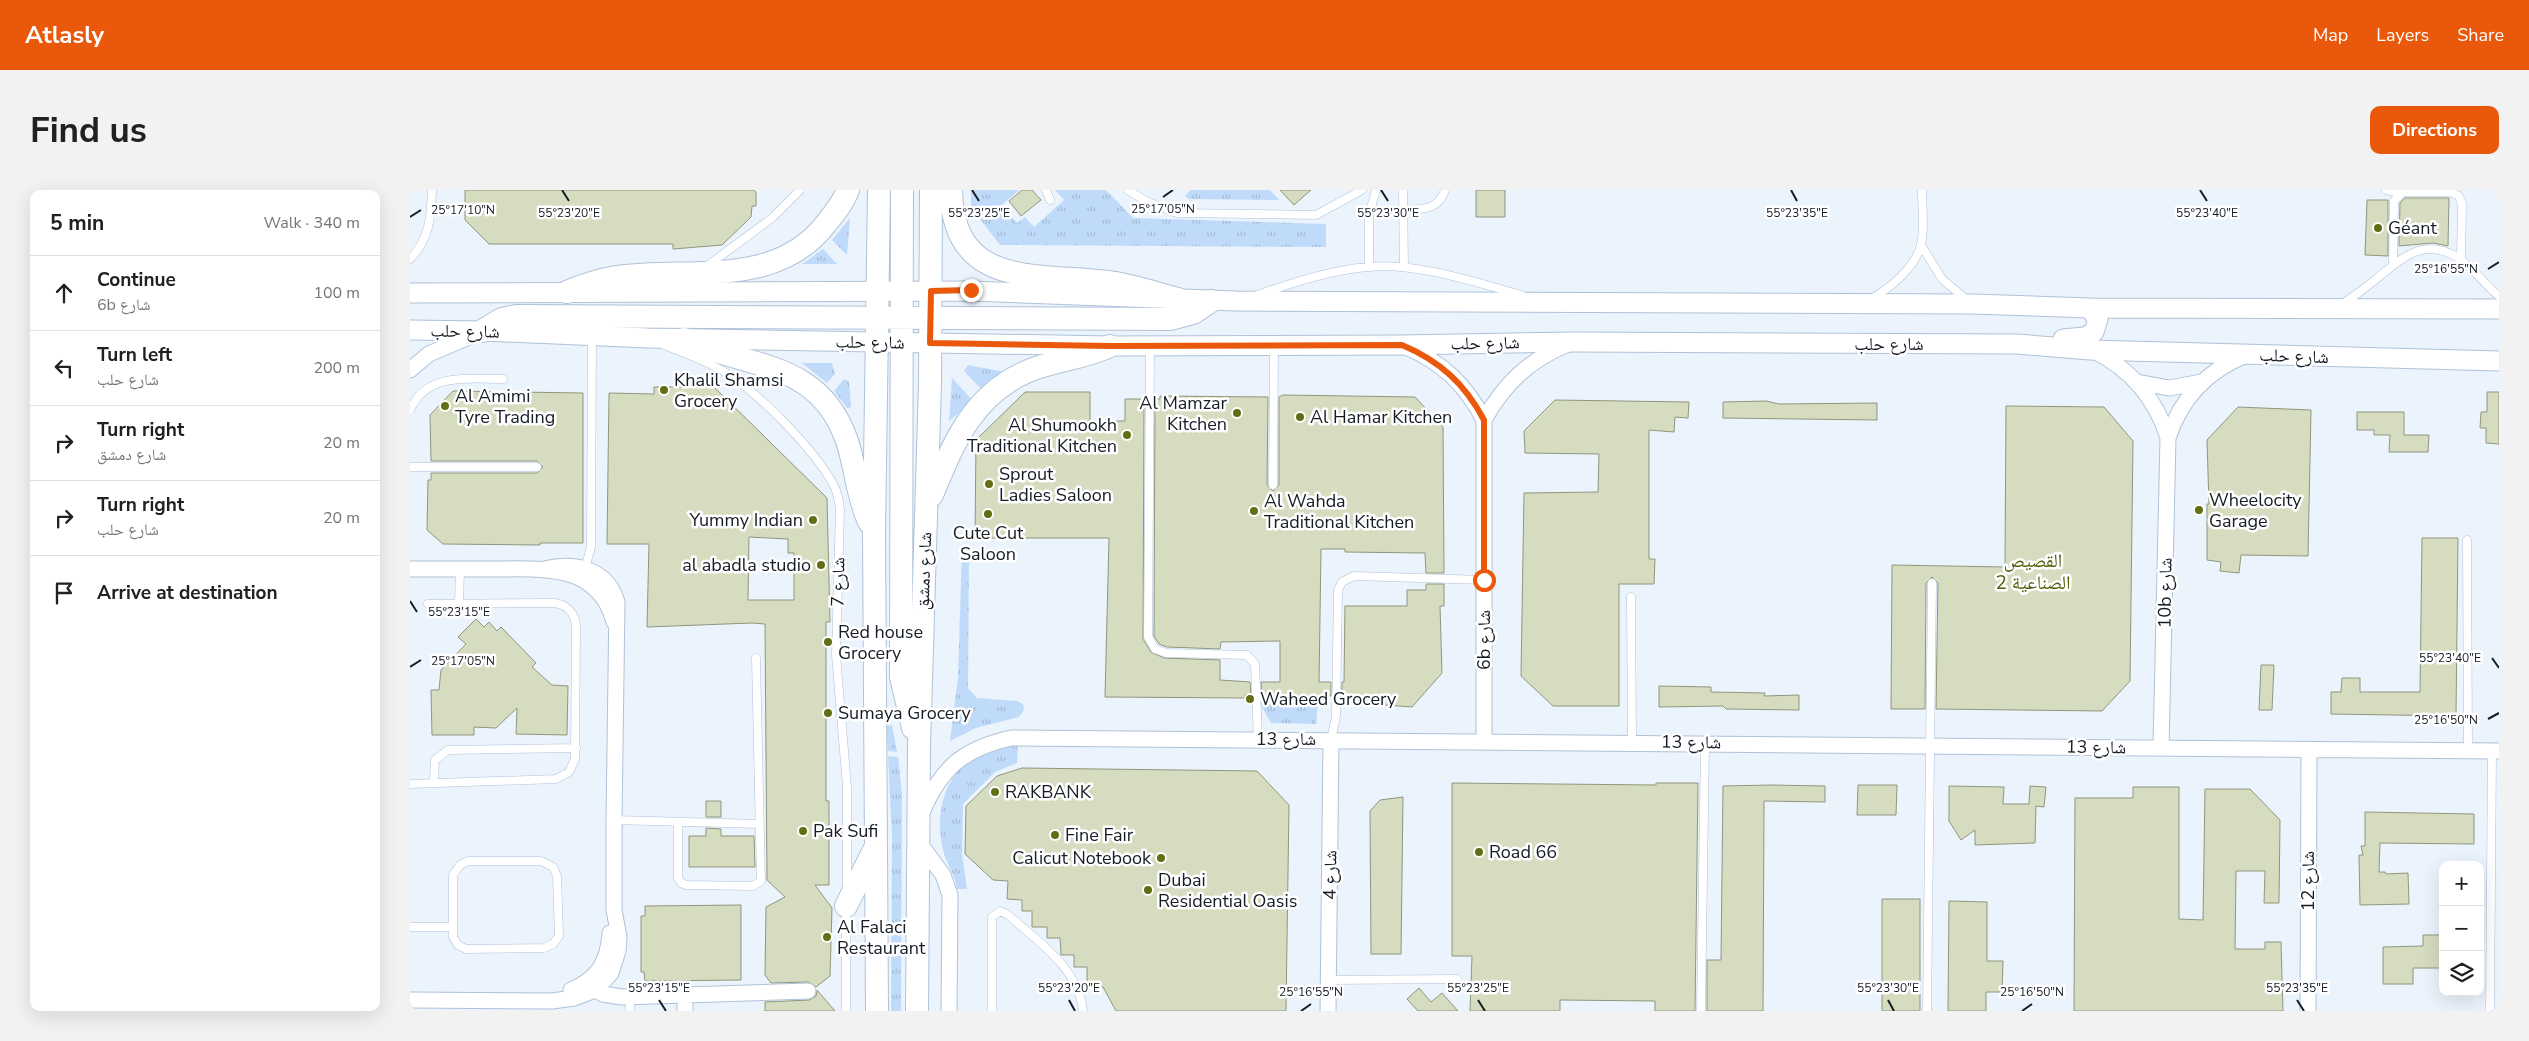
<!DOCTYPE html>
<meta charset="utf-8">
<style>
body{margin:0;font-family:"Nunito Sans","Noto Naskh Arabic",sans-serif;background:#f2f2f2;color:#202124}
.controls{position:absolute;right:15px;bottom:15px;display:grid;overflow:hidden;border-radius:10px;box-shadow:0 5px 20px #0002}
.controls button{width:45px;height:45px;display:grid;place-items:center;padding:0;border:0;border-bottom:1px solid #e0e0e0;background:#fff;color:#202124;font:25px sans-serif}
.stop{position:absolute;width:15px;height:15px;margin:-11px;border:4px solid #ea580c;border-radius:50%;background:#fff}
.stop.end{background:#ea580c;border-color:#fff;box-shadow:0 1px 5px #0008}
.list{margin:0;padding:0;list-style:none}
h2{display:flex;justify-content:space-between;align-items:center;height:65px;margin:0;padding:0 20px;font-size:21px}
h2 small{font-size:16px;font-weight:400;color:#757577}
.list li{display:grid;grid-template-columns:32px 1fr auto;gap:15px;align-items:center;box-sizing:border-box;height:75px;padding:0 20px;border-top:1px solid #e0e0e0}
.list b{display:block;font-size:19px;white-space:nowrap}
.list p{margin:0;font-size:16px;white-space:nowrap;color:#757577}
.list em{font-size:16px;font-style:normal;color:#757577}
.icon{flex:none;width:28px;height:28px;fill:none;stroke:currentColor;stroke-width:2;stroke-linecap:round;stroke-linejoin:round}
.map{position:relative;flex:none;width:2089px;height:821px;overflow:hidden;border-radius:10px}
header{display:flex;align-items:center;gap:30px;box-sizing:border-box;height:70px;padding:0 25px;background:#ea580c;color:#fff}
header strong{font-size:24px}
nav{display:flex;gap:28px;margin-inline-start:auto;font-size:18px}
.intro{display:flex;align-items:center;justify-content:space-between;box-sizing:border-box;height:120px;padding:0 30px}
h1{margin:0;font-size:35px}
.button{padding:12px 22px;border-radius:10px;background:#ea580c;color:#fff;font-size:18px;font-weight:700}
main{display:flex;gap:30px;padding:0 30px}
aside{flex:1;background:#fff;border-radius:10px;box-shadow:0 5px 20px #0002}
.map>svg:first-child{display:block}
.grass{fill:url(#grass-tufts)}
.building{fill:#d6dcc0;stroke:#91967c;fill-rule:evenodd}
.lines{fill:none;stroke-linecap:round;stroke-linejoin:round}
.service-casing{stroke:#afc2d8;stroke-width:9}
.minor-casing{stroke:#afc2d8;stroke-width:17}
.tertiary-casing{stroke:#afc2d8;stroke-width:21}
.primary-casing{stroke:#afc2d8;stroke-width:24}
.service{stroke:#fff;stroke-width:8}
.minor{stroke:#fff;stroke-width:15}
.tertiary{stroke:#fff;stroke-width:19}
.primary{stroke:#fff;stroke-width:22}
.route{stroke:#ea580c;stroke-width:6}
.ticks{fill:none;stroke:#161c25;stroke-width:2}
.poi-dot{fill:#626d14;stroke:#fff;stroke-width:2}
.labels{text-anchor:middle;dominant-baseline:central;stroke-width:5;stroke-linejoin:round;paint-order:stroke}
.poi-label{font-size:18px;fill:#161c25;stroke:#fff;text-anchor:start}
.street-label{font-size:18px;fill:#161c25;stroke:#fff}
.neighbourhood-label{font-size:19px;fill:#545d0a;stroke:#fff}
.ticks-label{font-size:12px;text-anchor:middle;fill:#161c25;stroke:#fff;stroke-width:5;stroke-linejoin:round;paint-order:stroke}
</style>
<header>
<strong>Atlasly</strong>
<nav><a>Map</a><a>Layers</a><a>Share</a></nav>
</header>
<div class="intro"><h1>Find us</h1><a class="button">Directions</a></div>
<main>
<aside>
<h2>5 min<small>Walk · 340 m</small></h2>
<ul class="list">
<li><svg class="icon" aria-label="ahead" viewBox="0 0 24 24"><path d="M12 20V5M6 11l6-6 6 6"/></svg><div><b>Continue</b><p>6b شارع</p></div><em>100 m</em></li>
<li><svg class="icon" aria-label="left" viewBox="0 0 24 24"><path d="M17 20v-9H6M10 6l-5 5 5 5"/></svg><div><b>Turn left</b><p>شارع حلب</p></div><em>200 m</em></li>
<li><svg class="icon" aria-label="right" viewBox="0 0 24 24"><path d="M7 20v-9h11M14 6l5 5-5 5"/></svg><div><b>Turn right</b><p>شارع دمشق</p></div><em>20 m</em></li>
<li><svg class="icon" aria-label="right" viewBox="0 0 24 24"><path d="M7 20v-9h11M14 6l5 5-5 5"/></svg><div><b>Turn right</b><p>شارع حلب</p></div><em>20 m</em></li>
<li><svg class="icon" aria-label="arrive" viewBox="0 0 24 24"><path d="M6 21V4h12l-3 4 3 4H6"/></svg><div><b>Arrive at destination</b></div></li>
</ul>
</aside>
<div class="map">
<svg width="2089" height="821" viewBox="0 0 2089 821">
<defs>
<pattern id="grass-tufts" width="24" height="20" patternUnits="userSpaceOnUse" patternTransform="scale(1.25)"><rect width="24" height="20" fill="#c0dbfa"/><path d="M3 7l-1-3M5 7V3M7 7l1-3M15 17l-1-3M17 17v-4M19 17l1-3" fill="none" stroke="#a4bbd6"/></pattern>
</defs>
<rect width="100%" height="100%" fill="#ebf3fd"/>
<path class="grass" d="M561 0H609L592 15 607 33 615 27 624 37 654 10 645 0H696L723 28 916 34V57L590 55 561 17Z
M781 0H860L869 10 779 9 775 6Z
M440 28 437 65 422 50Z
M413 59 427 74H392Z
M392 173H422L425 184 417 193Z
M558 175 595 182 573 201 554 181Z
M542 188 563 211 539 231Z
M434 189 439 191 441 217 437 218 424 201Z
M552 360 559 363 558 498 567 508 607 511 613 514 614 520 609 527 566 538 540 551 548 488Z
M848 510H908L906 534 861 533Z
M482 535 487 562 478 561 476 536Z
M596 556H608L607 573 585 582 553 614 552 664 557 699H547C545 683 536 674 533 660 524 622 535 578 574 562 581 559 589 558 596 556Z
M478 566 488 567 492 604 491 821H481L482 645Z"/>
<path class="building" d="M55 0H344L346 2V16H342L341 27 312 55 263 59V54H79L55 30Z
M612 0H622L631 10 611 26 599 11Z
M870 0H901L884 15Z
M1066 0H1095V27H1066Z
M1995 8H2039L2038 56 2023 53 1989 56 1990 13Z
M1957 10H1978V66L1955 65Z
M244 197H304L417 308 420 432H416V611H419V695H405L422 718 420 786 406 797 398 792 361 793 355 785 356 717 375 707 357 690 355 434 342 433 237 437 239 354H197L199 203 244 204ZM339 347 378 349V363H384V410H338Z
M43 201 173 203V353H130V355L33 354 17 340 18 290H21V283H127L133 277 127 271H21L20 225Z
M615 202H680V231H715V209H734L733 449 741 462 754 468 810 470V490L840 492 841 505H835V508L695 507 699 348H565L566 250Z
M2077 202H2089V254L2076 253V238H2070L2071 222H2077Z
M873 205 1005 207 1033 237 1034 383H1016L1015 363 935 362V359H911L909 492H921V506L852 505 851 492H870V451L811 452 810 459 757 457 749 454 744 446 745 209H750V206L858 207 857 295 863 301 869 295V207Z
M1145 210 1279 212 1278 228 1265 227 1264 242 1239 240V369H1245L1244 394H1209V516H1143L1111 486 1114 303 1188 302 1189 264 1115 263 1114 241Z
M1356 211 1369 214 1467 213V230L1313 228V212Z
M1596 216 1694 217 1723 251 1720 491 1692 521 1526 519 1528 393 1522 387 1516 393 1515 519H1481L1482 375 1595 377Z
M1828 217 1901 220 1898 366 1831 365 1829 383 1810 381 1811 372 1797 370V314H1799L1797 250Z
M1947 222H1994V245H2019L2018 262H1979L1980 245H1964V240H1947Z
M2012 348H2048L2046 526 1921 524V502H1931L1932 488H1950V502H2010Z
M1016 394H1034V416H1030L1032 483 1002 517 934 512V506H932V492H934L935 416H997V400H1016Z
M66 429 74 437 79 432 87 441 91 437 126 473 122 477 142 495 158 496 157 545 106 544 107 518 86 538 64 537V545H22L21 500H29L31 480 56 454 48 447Z
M1851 475H1864L1862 520H1849Z
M1249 496 1301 497V502L1355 503 1354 506 1389 505V520L1316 519 1313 516 1249 517Z
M612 578 847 581 879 615 876 821H706L693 797H677V777H664V765H651L650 748H637V737H622V721H612V710L597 709 598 691 583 690 555 664 556 616 587 586Z
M1042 593 1246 595V593H1288L1285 821H1245V811L1150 810V821H1060L1062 766H1042Z
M1361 595 1415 596V612L1354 611 1353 821H1297V770H1311L1313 596Z
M1448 595H1487L1486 625H1447Z
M1539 596 1594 597 1593 614H1619L1620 596 1636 597 1634 617 1626 616 1625 653 1565 655V640L1551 650 1539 631Z
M1723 597H1769V729L1793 730 1795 599H1840L1870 630 1869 713H1854L1855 681H1826L1825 759H1855V752H1871L1873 821H1664L1665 608H1723Z
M993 607 991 764H961L960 621 970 610Z
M296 611H311V627H296Z
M1955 622 2064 624V654L1970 653 1969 682H1975L1976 684 1998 683 1999 714 1950 715 1949 665H1953L1951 656H1955Z
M296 638 311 639V646H344L345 677H279V646H296Z
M1472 709H1510V821H1472Z
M1539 711 1577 712V771H1593L1592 802H1576V821H1538Z
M331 715V790L235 791 234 782H231V726H235V716Z
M2013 745H2033V778H2003V794H1973V757L2013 756Z
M1009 798 1021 812 1032 803 1048 821H1008L997 809Z
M407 800 425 821H355V812L399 810 406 806Z"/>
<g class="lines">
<defs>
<path id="service" d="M636 0 640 10
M718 0 738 12 767 23 906 25 952 0
M993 0 994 77
M1976 0 1989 3
M993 20C1012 19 1028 21 1035 0
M1511 55 1532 89 1557 110
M0 69C20 49 21 26 22 0
M1983 74 1984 11 1993 2H2041L2049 6 2052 14 2051 70
M297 76 362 28 390 0
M959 76V25L966 0
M847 105C883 93 920 80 958 77 1005 72 1065 92 1111 105
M1461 109C1480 98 1505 78 1511 55 1515 39 1512 17 1512 0
M1931 115C1943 107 1954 99 1965 90 1990 70 2012 46 2047 67 2063 76 2074 95 2089 106
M254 155C274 163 294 170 313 181 348 202 404 259 423 294 428 302 429 311 430 320L426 465 437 597V700
M740 156 738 447 745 459 756 463 837 465 845 474 848 549
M0 220C17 182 58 189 93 189
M0 277H127
M863 295 864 157
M2057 350 2058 561
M175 378 181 357 182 146
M1221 407 1222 552
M49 414 50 379
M921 550 926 526 928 400 932 392 944 386 1074 390
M24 593 25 570 38 560 166 558
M0 594 146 589 159 582 165 569 166 436C165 423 157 415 145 413L18 414
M204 630 350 634
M268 632V688L271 693 276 695 343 696 351 691 346 468
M58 671H131L143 677 147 686 149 746 143 754 134 758 56 759 48 755 43 747V685L50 675Z
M0 737H43
M919 790 1047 789
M220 806V821
M436 821V719
M582 821V727L590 721 597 724C627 751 669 778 673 821
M1291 821 1295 553
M1517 821 1522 393
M2080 821 2082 561"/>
<path id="minor" d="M996 157C1032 172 1056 195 1074 230V551
M1684 161C1722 180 1746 209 1758 248
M0 180 19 164 70 142
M1727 192 1759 198 1792 192
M1074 230C1094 194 1119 170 1158 154
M0 379C28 379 57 379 85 379 133 379 188 373 204 432
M1751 558 1758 248C1771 208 1796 181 1836 165
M512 622C532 577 553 559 601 548L2089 561
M508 651 533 685 540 705 539 821
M161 800C188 789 198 772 200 743
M185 800 193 804 212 807 398 801
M275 804V821
M0 810 142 811 164 808 185 800 201 783 208 761 209 747 204 720V630L207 412C197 378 165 372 134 379
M918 821 921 550
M1898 821 1899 561"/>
<path id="tertiary" d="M0 103 561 101 826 111 1563 114 1679 118 2089 119
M0 140 72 141 238 148 700 156 992 155 1164 152 1607 154 1680 160 2089 171
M1653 149 1675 147 1684 142 1688 129 1679 118"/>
<path id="primary" d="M492 0 491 487 503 538
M541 0C543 99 626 83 698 92 722 95 745 103 768 109
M157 102C174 95 190 89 208 87 278 77 364 99 415 35 424 24 433 13 438 0
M72 141 92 129 106 126 761 129 783 123 801 111
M274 149C338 179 409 169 437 251 446 278 447 306 459 332
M522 305C543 254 562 206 616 182 643 170 673 169 700 156
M436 716 464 660
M467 821 464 343 469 0
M507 821 509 557 520 194 521 0"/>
</defs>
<use href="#service" class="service-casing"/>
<use href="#minor" class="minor-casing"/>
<use href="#tertiary" class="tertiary-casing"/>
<use href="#primary" class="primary-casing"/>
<use href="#service" class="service"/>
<use href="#minor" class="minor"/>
<use href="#tertiary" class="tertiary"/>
<use href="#primary" class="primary"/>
</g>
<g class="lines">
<path class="route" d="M561 100 521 101 520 153 700 156 992 155C1030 171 1055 194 1074 230V390"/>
</g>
<path class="ticks" d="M152 0 159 11M562 0 569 11M971 0 978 11M1381 0 1387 11M1790 0 1797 11M753 7 763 0M0 27 11 20M2078 79 2089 72M0 411 7 422M2082 468 2089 478M0 477 11 470M2078 529 2089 523M249 810 256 821M659 810 665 821M1068 810 1075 821M1478 810 1484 821M1887 810 1894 821M891 821 901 814M1612 821 1622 814"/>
<g class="poi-dot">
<circle cx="1968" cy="38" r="5"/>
<circle cx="254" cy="200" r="5"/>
<circle cx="35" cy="216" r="5"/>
<circle cx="827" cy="223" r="5"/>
<circle cx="890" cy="227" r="5"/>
<circle cx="717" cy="245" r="5"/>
<circle cx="579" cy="294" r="5"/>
<circle cx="1789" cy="320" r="5"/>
<circle cx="844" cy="321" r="5"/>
<circle cx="578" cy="324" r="5"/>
<circle cx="403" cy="330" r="5"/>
<circle cx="411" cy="375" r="5"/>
<circle cx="418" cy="452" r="5"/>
<circle cx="840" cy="509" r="5"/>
<circle cx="418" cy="523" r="5"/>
<circle cx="585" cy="602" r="5"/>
<circle cx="393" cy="641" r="5"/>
<circle cx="645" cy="645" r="5"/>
<circle cx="1069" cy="662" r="5"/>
<circle cx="751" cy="668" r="5"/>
<circle cx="738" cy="700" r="5"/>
<circle cx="417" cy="747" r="5"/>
</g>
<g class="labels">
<g class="poi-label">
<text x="1978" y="38">Géant</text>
<text x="264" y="190">Khalil Shamsi<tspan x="264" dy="21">Grocery</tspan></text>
<text x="45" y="206">Al Amimi<tspan x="45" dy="21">Tyre Trading</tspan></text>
<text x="817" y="213" text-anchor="end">Al Mamzar<tspan x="817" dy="21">Kitchen</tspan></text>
<text x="900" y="227">Al Hamar Kitchen</text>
<text x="707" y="235" text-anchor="end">Al Shumookh<tspan x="707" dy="21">Traditional Kitchen</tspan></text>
<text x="589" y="284">Sprout<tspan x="589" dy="21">Ladies Saloon</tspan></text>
<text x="1799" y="310">Wheelocity<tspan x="1799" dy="21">Garage</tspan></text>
<text x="854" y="311">Al Wahda<tspan x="854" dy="21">Traditional Kitchen</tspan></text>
<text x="393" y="330" text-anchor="end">Yummy Indian</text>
<text x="578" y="343" text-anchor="middle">Cute Cut<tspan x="578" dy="21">Saloon</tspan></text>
<text x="401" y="375" text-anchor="end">al abadla studio</text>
<text x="428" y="442">Red house<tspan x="428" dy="21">Grocery</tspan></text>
<text x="850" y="509">Waheed Grocery</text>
<text x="428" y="523">Sumaya Grocery</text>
<text x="595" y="602">RAKBANK</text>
<text x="403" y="641">Pak Sufi</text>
<text x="655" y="645">Fine Fair</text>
<text x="1079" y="662">Road 66</text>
<text x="741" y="668" text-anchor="end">Calicut Notebook</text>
<text x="748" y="690">Dubai<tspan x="748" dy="21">Residential Oasis</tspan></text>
<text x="427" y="737">Al Falaci<tspan x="427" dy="21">Restaurant</tspan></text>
</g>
<g class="street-label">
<text transform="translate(55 141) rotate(1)">شارع حلب</text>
<text transform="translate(460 152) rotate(1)">شارع حلب</text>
<text transform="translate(1075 153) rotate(-1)">شارع حلب</text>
<text x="1479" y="154">شارع حلب</text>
<text transform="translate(1884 166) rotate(2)">شارع حلب</text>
<text transform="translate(514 381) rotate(-88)">شارع دمشق</text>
<text transform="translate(428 392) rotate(-89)">شارع 7</text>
<text transform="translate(1755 403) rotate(-89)">10b شارع</text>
<text transform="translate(1074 450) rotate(-90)">6b شارع</text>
<text x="876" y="549">شارع 13</text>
<text transform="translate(1281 552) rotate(1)">شارع 13</text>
<text transform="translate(1686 557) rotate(1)">شارع 13</text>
<text transform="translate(920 685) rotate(-89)">شارع 4</text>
<text transform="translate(1898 691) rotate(-90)">شارع 12</text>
</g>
<g class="neighbourhood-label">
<text x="1623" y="371">القصيص<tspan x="1623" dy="22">الصناعية 2</tspan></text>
</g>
</g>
<g class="ticks-label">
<text x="753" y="23">25°17'05"N</text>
<text x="53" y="24">25°17'10"N</text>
<text x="159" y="27">55°23'20"E</text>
<text x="569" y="27">55°23'25"E</text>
<text x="978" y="27">55°23'30"E</text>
<text x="1387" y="27">55°23'35"E</text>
<text x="1797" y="27">55°23'40"E</text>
<text x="2036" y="83">25°16'55"N</text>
<text x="49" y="426">55°23'15"E</text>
<text x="2040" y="472">55°23'40"E</text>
<text x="53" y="475">25°17'05"N</text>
<text x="2036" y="534">25°16'50"N</text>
<text x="249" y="802">55°23'15"E</text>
<text x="659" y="802">55°23'20"E</text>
<text x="1068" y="802">55°23'25"E</text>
<text x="1478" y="802">55°23'30"E</text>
<text x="1887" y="802">55°23'35"E</text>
<text x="901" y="806">25°16'55"N</text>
<text x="1622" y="806">25°16'50"N</text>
</g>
</svg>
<div class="controls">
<button>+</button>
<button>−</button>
<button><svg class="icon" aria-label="layers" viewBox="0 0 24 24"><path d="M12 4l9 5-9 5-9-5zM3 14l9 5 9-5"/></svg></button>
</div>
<div class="stop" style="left:1074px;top:390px"></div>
<div class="stop end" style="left:561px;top:100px"></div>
</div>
</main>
